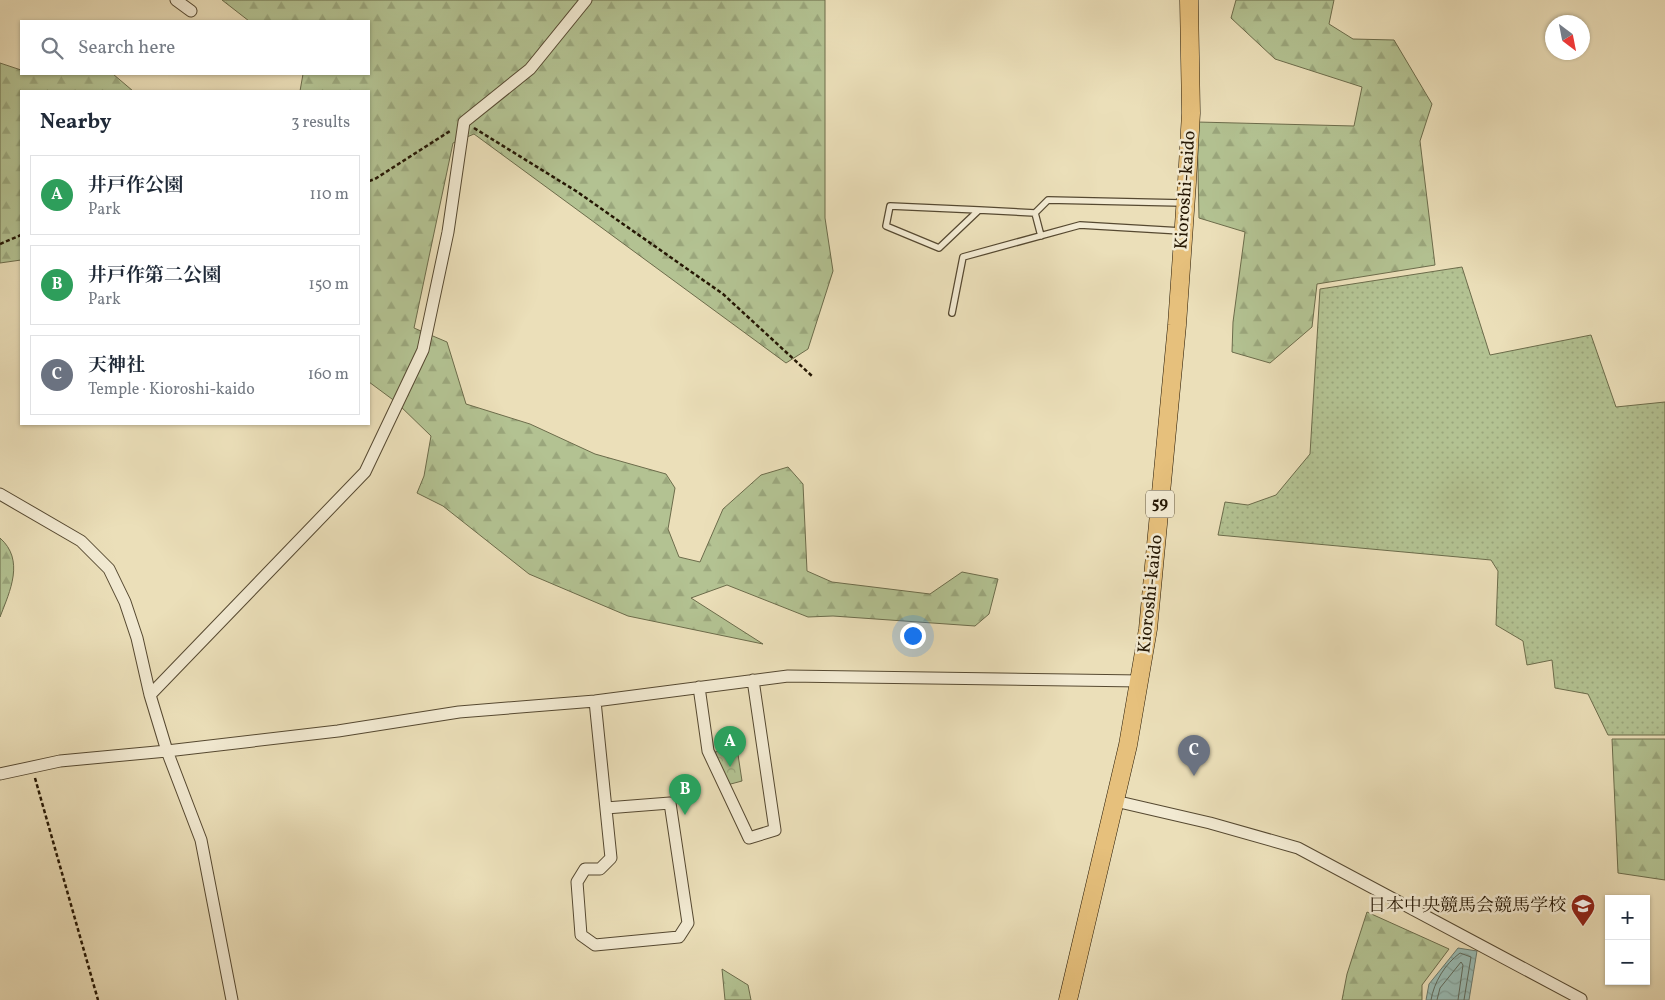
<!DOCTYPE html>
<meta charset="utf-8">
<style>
body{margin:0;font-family:Vollkorn,"Noto Serif JP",serif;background:#f6f6f7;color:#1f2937}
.controls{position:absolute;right:15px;bottom:15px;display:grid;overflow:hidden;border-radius:0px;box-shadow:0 1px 4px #0004}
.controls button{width:45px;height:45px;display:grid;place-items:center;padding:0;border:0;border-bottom:1px solid #e0e1e3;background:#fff;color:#1f2937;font:25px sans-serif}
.compass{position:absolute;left:1545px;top:15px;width:45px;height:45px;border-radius:50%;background:#fff;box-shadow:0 1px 4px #0004;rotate:148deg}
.you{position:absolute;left:912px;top:635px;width:18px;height:18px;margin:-12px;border:4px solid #fff;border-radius:50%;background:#1a73e8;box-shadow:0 0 0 8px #1a73e833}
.badge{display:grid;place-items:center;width:32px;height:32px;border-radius:50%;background:#0f766e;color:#fff;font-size:16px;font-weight:700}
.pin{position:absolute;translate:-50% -41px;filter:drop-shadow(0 1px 2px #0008)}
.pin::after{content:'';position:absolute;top:26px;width:18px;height:15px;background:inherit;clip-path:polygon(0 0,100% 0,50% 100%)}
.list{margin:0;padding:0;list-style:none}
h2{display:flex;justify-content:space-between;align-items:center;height:65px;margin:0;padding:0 20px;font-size:21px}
h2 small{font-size:16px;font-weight:400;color:#747a83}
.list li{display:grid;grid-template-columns:32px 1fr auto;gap:15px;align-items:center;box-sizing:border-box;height:80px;margin:0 10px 10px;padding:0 10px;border:1px solid #e0e1e3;border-radius:0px}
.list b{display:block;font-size:19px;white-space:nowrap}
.list p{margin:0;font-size:16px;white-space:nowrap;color:#747a83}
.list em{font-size:16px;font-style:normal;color:#747a83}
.icon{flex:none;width:28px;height:28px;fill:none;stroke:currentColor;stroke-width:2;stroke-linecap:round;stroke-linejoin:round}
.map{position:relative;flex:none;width:1665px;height:1000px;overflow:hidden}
.search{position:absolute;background:#fff;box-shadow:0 1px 4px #0004;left:20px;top:20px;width:350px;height:55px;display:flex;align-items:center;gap:12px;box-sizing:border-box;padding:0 18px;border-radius:0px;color:#747a83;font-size:19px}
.panel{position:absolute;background:#fff;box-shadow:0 1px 4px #0004;left:20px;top:90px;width:350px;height:335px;border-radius:0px}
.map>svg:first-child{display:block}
.grass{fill:url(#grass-dots);stroke:#6c6c4b}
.forest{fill:url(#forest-firs);stroke:#6c6c4b}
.park{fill:url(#park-crowns);stroke:#6c6c4b}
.water{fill:url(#water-waves);stroke:#6b7a6e}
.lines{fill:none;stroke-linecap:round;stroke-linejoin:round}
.shore{stroke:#5f6a5c;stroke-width:1}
.lane-casing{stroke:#564931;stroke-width:8}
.street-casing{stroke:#564931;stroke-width:13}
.primary-casing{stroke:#251704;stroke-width:19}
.path{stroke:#251704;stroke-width:2.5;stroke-dasharray:4 2.5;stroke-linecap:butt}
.lane{stroke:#f2ead2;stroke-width:5.5}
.street{stroke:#f2ead2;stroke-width:11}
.primary{stroke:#e6c07c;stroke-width:18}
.labels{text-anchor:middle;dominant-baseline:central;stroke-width:5;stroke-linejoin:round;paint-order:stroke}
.shield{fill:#f2ead2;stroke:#625642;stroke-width:1}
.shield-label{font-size:16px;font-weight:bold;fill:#251704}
.street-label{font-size:18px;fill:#251704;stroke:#f2ead2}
.poi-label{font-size:18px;fill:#251704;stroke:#f2ead2;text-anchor:end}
</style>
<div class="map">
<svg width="1665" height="1000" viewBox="0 0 1665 1000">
<defs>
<pattern id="grass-dots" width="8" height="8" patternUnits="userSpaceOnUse" patternTransform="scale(1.25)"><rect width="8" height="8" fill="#b3c292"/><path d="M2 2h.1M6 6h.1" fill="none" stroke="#9aa67c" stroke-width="1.8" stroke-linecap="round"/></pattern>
<pattern id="forest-firs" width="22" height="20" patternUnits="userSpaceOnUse" patternTransform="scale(1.25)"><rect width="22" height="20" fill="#b3c292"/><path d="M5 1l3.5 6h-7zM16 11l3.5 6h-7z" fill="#9aa67c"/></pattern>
<pattern id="park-crowns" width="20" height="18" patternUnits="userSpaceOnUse" patternTransform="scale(1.25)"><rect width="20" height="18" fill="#b3c292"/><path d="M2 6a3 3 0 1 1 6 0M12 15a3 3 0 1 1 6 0" fill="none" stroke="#9aa67c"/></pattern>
<pattern id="water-waves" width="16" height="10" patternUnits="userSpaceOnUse" patternTransform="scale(1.25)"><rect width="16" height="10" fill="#99bcb5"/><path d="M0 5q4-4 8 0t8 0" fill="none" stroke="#84a19a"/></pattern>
</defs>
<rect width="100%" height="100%" fill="#ebdfb9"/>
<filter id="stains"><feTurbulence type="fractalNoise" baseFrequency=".004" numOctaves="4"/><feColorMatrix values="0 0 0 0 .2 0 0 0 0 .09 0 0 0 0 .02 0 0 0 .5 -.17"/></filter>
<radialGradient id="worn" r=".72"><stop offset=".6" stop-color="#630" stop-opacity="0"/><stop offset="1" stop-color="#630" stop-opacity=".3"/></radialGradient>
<path class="grass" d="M1462 267 1490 355 1591 335 1616 407 1665 402V735H1608L1588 694 1555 688 1552 660 1527 665 1523 641 1496 625 1498 571 1491 560 1218 535 1225 502 1248 505 1276 495 1310 454 1320 289Z"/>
<path class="forest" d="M222 0H825V218L833 271 808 349 786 363 474 134 453 143 414 328 447 342 466 404 530 424 595 454 666 474 675 488 668 529 679 557 700 562 723 509 761 475 788 467 803 484 807 571 832 582 930 594 962 572 998 579 989 614 975 626 833 616 808 617 727 585 691 598 763 644 628 616 529 574 443 506 417 493 424 476 431 436 396 402 369 382V91H300L303 74H369V21H249Z
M1236 0H1334L1329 24 1353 39 1394 40 1432 104 1420 141 1435 265 1317 284 1312 327 1270 363 1232 352 1233 322 1245 232 1199 218 1197 122 1354 126 1362 87 1275 59 1231 18Z
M0 63 21 70V74H113L133 91H21V260L0 263Z
M0 538C25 560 10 591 0 617Z
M1612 739H1665V880L1618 873Z
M1367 912 1449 949 1422 985V1000H1342L1347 974Z
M722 969 748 985 751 1000H725Z"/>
<path class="park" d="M737 748 742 781 727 785 715 752Z"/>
<path class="water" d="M1458 948 1477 951 1469 1000H1426L1429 984Z"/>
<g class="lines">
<path class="shore" d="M1431 1000C1434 982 1445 964 1460 953L1471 957 1464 1000
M1437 1000 1440 988 1461 962 1463 965 1458 1000"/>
<defs>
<path id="lane" d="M979 210 890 206 886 226 939 248 979 210 1035 213
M1041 236 1035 213 1048 200 1183 203
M952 313 963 257 1080 225 1181 231"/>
<path id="street" d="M176 0 191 11
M0 494 81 541 109 569 125 602 137 638 150 695 167 751 201 840 232 1000
M699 687 708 751 749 838 775 830 753 680
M150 695 365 472 423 350 448 232 464 122 530 69 586 0
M595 701 611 858 600 869H585L577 882 581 935 595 945 679 937 688 923 670 803 606 808
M0 774 60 761 167 751 338 731 459 712 595 701 788 676 1141 681
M1115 801 1210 823 1298 848 1581 999"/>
<path id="primary" d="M1068 1000 1128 745 1148 629 1177 325 1187 182 1191 113 1189 0"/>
</defs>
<use href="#lane" class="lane-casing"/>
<use href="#street" class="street-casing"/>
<use href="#primary" class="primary-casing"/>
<path class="path" d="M474 128 576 191 723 294 812 376
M369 181 375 179 450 131
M0 244 21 235
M35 778 98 1000"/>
<use href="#lane" class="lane"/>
<use href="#street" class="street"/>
<use href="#primary" class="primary"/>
</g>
<defs>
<symbol id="university-pin" viewBox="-11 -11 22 30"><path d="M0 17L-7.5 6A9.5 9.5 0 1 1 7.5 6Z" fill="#8f2418" stroke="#f2ead2"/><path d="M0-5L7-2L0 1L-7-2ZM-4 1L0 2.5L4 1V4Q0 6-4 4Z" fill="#fff"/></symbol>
</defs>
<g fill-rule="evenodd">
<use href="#university-pin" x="1569" y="892" width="28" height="38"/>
</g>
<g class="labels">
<rect class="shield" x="1146" y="490.5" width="28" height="27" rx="4"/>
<g class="shield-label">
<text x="1160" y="504">59</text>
</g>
<g class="street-label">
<text transform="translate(1186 190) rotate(-86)">Kioroshi-kaido</text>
<text transform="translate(1151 594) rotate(-84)">Kioroshi-kaido</text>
</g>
<g class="poi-label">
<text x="1566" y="906">日本中央競馬会競馬学校</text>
</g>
</g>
<rect width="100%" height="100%" filter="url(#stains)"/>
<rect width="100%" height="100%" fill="url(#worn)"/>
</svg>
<div class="controls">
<button>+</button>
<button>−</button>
</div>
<svg class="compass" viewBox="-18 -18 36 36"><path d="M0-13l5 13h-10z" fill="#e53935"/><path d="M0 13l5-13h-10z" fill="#747a83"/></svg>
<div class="you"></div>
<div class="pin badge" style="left:730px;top:767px;background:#2e9e5b">A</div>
<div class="pin badge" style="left:685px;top:815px;background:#2e9e5b">B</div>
<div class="pin badge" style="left:1194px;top:776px;background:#6b7280">C</div>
<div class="search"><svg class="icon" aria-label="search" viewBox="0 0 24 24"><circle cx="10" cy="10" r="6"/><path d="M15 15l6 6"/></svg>Search here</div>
<section class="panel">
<h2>Nearby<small>3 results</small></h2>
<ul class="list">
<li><span class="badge" style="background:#2e9e5b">A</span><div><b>井戸作公園</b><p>Park</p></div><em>110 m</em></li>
<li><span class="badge" style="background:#2e9e5b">B</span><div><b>井戸作第二公園</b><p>Park</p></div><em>150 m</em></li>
<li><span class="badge" style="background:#6b7280">C</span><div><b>天神社</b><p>Temple · Kioroshi-kaido</p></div><em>160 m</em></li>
</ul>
</section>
</div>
